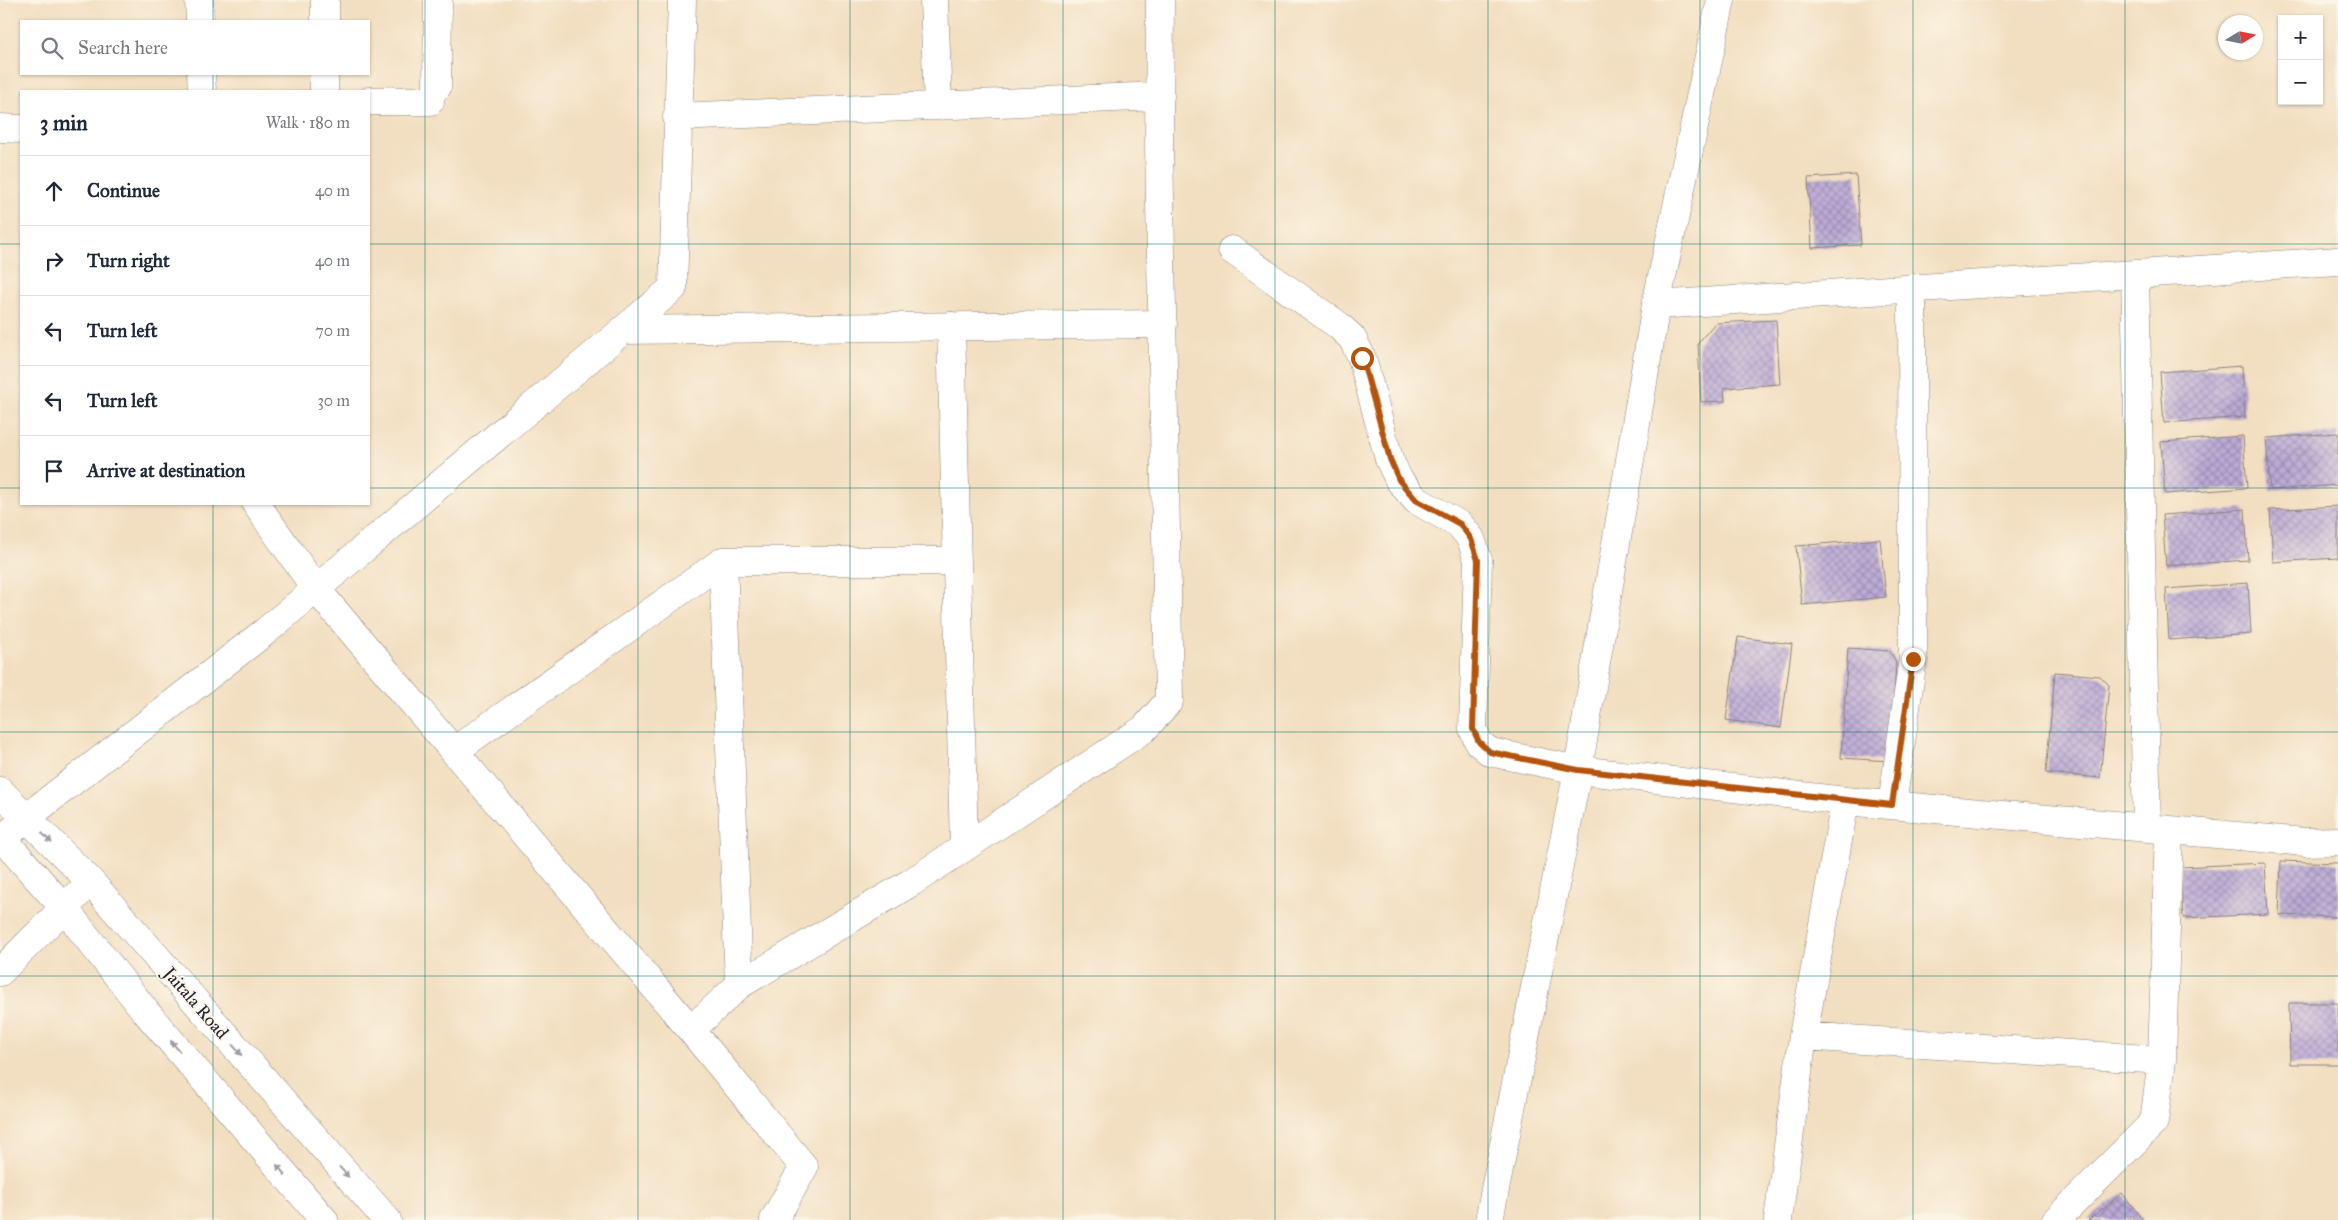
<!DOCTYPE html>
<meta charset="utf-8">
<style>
body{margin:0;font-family:"IM FELL Great Primer",serif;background:#f2f2f3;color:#1f2937}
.controls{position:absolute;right:15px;top:15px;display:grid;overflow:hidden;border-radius:0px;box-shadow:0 1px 4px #0004}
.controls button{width:45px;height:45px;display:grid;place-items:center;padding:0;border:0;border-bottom:1px solid #e0e1e3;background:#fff;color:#1f2937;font:25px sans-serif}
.compass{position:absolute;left:2218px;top:15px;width:45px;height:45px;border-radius:50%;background:#fff;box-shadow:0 1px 4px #0004;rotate:80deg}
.stop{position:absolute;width:15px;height:15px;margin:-11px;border:4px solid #b45309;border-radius:50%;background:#fff}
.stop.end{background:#b45309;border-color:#fff;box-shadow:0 1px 5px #0008}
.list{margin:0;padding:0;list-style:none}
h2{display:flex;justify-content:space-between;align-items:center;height:65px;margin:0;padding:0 20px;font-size:21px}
h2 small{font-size:16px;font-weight:400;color:#747a83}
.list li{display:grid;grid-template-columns:32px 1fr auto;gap:15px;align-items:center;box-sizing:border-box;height:70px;padding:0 20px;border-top:1px solid #e0e1e3}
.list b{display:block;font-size:19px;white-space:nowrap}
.list em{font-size:16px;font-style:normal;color:#747a83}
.icon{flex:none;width:28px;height:28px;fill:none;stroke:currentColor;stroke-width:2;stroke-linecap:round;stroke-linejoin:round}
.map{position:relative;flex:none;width:2338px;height:1220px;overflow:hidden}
.search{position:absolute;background:#fff;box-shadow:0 1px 4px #0004;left:20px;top:20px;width:350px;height:55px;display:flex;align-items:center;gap:12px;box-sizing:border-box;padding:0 18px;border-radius:0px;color:#747a83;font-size:19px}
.panel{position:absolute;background:#fff;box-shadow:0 1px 4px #0004;left:20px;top:90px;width:350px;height:415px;border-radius:0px}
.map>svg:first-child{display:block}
.building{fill:url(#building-cross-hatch)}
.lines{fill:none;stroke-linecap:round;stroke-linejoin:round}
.minor-casing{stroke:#8a807e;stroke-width:29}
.minor{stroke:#fff;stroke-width:28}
.oneway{fill:#9c9ca7}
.route{stroke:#b45309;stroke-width:6}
.grid{fill:none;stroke:#0f766e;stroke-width:1;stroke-opacity:0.55}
.labels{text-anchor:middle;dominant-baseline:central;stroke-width:4;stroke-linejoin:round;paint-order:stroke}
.street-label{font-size:18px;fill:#22223b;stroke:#fcf5e5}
</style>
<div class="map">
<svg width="2338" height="1220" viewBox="0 0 2338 1220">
<defs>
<pattern id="building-cross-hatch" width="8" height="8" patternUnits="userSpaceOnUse" patternTransform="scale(1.25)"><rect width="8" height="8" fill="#bbaad6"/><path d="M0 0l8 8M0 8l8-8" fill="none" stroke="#988aaf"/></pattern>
</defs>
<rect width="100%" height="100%" fill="#fcf5e5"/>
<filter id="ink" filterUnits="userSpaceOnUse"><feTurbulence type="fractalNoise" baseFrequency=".02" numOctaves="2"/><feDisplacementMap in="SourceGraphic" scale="10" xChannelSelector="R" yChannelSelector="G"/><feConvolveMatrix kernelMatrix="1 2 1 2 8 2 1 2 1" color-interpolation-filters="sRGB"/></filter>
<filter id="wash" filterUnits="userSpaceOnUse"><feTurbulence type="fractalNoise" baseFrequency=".0096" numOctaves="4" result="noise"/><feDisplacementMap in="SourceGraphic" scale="20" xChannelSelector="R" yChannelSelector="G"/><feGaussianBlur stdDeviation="1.12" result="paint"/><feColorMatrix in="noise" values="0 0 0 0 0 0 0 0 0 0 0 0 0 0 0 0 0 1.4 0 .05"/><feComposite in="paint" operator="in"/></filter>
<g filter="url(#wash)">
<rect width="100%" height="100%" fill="#f2dec0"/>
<g id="blocks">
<path class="building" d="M1856 175 1861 245 1812 248 1808 178Z
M1776 320 1780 384 1724 388 1725 401 1701 402 1698 343 1715 323Z
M2242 366 2245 417 2164 423 2160 372Z
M2338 433V485L2270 490 2266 438Z
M2243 436 2247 488 2165 494 2161 442Z
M2338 506V558L2273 562 2270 510Z
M2245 509 2248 560 2166 566 2162 515Z
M1880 539 1886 597 1802 605 1796 546Z
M2248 583 2251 634 2169 640 2166 589Z
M1738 637 1792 644 1781 728 1726 720Z
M1848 648 1890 651 1896 662 1890 761 1841 758Z
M2055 672 2100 676 2109 685 2100 778 2046 773Z
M2281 861 2338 863V917L2279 915Z
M2265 863 2268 914 2183 918 2180 867Z
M2289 1003H2338V1064H2290Z
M2122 1193 2143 1220H2088Z"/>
</g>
</g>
<g filter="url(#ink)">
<use href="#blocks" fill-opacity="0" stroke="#8a807e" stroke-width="1"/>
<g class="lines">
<defs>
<path id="minor" d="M199 0 200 21
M934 0 938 106
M325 21V0
M201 74 202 91
M437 87 438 0
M324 91V74
M369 101H430
M677 117 1160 96
M0 128 21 129
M1232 250 1338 325 1352 338 1362 358 1389 459 1399 480 1416 500 1460 525 1471 539 1478 560 1473 729 1479 743 1490 752 1578 770 1845 801 2305 842 2338 841
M2135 274 2147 828
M1656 305 2338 261
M951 326 964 848
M623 330 1163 324
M256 504 316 589 691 1030 804 1167 774 1220
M454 751 723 561
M0 791 90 881 387 1220
M1892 805 1913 659 1912 288
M0 836 64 908 146 1012 324 1220
M3 839 27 817 266 631 673 288 682 0
M0 972 77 895
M739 985 723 561H957
M691 1030 739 985 912 882 1144 729 1169 701 1159 144 1160 0
M1803 1036 2162 1060
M1489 1220 1578 770 1656 305 1721 0
M1778 1220 1803 1036 1845 801
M2056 1220 2154 1122 2162 1060 2169 830"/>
</defs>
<use href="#minor" class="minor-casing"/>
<use href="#minor" class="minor"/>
</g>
<defs><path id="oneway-solid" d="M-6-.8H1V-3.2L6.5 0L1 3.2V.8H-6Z" transform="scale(1.25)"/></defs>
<g class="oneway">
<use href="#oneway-solid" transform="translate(47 838) rotate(45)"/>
<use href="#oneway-solid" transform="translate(175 1046) rotate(-130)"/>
<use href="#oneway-solid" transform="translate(237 1050) rotate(49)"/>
<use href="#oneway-solid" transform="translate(281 1170) rotate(-130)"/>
<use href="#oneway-solid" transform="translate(344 1172) rotate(48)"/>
</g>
</g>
<g class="lines" filter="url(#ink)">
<path class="route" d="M1362 358 1390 459 1399 480 1416 500 1460 524 1471 539 1478 560 1473 729 1479 742 1490 752 1578 770 1892 805 1913 659"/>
</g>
<path class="grid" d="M213 0V21M425 0V1220M638 0V1220M850 0V1220M1063 0V1220M1275 0V1220M1488 0V1220M1700 0V1220M1913 0V1220M2125 0V1220M213 74V91M0 244H21M369 244H2338M0 488H21M369 488H2338M213 504V1220M0 732H2338M0 976H2338"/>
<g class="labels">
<g class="street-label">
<text transform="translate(196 1003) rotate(49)">Jaitala Road</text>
</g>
</g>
</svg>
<div class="controls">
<button>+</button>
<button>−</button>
</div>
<svg class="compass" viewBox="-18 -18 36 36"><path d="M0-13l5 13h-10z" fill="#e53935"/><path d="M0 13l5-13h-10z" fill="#747a83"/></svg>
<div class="stop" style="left:1362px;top:358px"></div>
<div class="stop end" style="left:1913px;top:659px"></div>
<div class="search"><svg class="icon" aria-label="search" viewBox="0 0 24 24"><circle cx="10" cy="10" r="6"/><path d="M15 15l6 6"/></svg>Search here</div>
<section class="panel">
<h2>3 min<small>Walk · 180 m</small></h2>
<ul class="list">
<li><svg class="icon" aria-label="ahead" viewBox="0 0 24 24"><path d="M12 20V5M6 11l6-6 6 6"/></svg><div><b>Continue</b></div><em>40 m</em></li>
<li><svg class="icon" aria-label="right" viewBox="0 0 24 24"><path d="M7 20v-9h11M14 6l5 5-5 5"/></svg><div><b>Turn right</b></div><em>40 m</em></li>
<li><svg class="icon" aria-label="left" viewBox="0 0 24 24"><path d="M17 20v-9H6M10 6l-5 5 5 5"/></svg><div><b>Turn left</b></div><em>70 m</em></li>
<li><svg class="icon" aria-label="left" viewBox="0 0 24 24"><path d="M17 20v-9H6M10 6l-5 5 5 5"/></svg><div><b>Turn left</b></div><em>30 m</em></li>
<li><svg class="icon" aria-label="arrive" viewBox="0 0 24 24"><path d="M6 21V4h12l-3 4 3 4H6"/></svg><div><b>Arrive at destination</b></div></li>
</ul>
</section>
</div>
